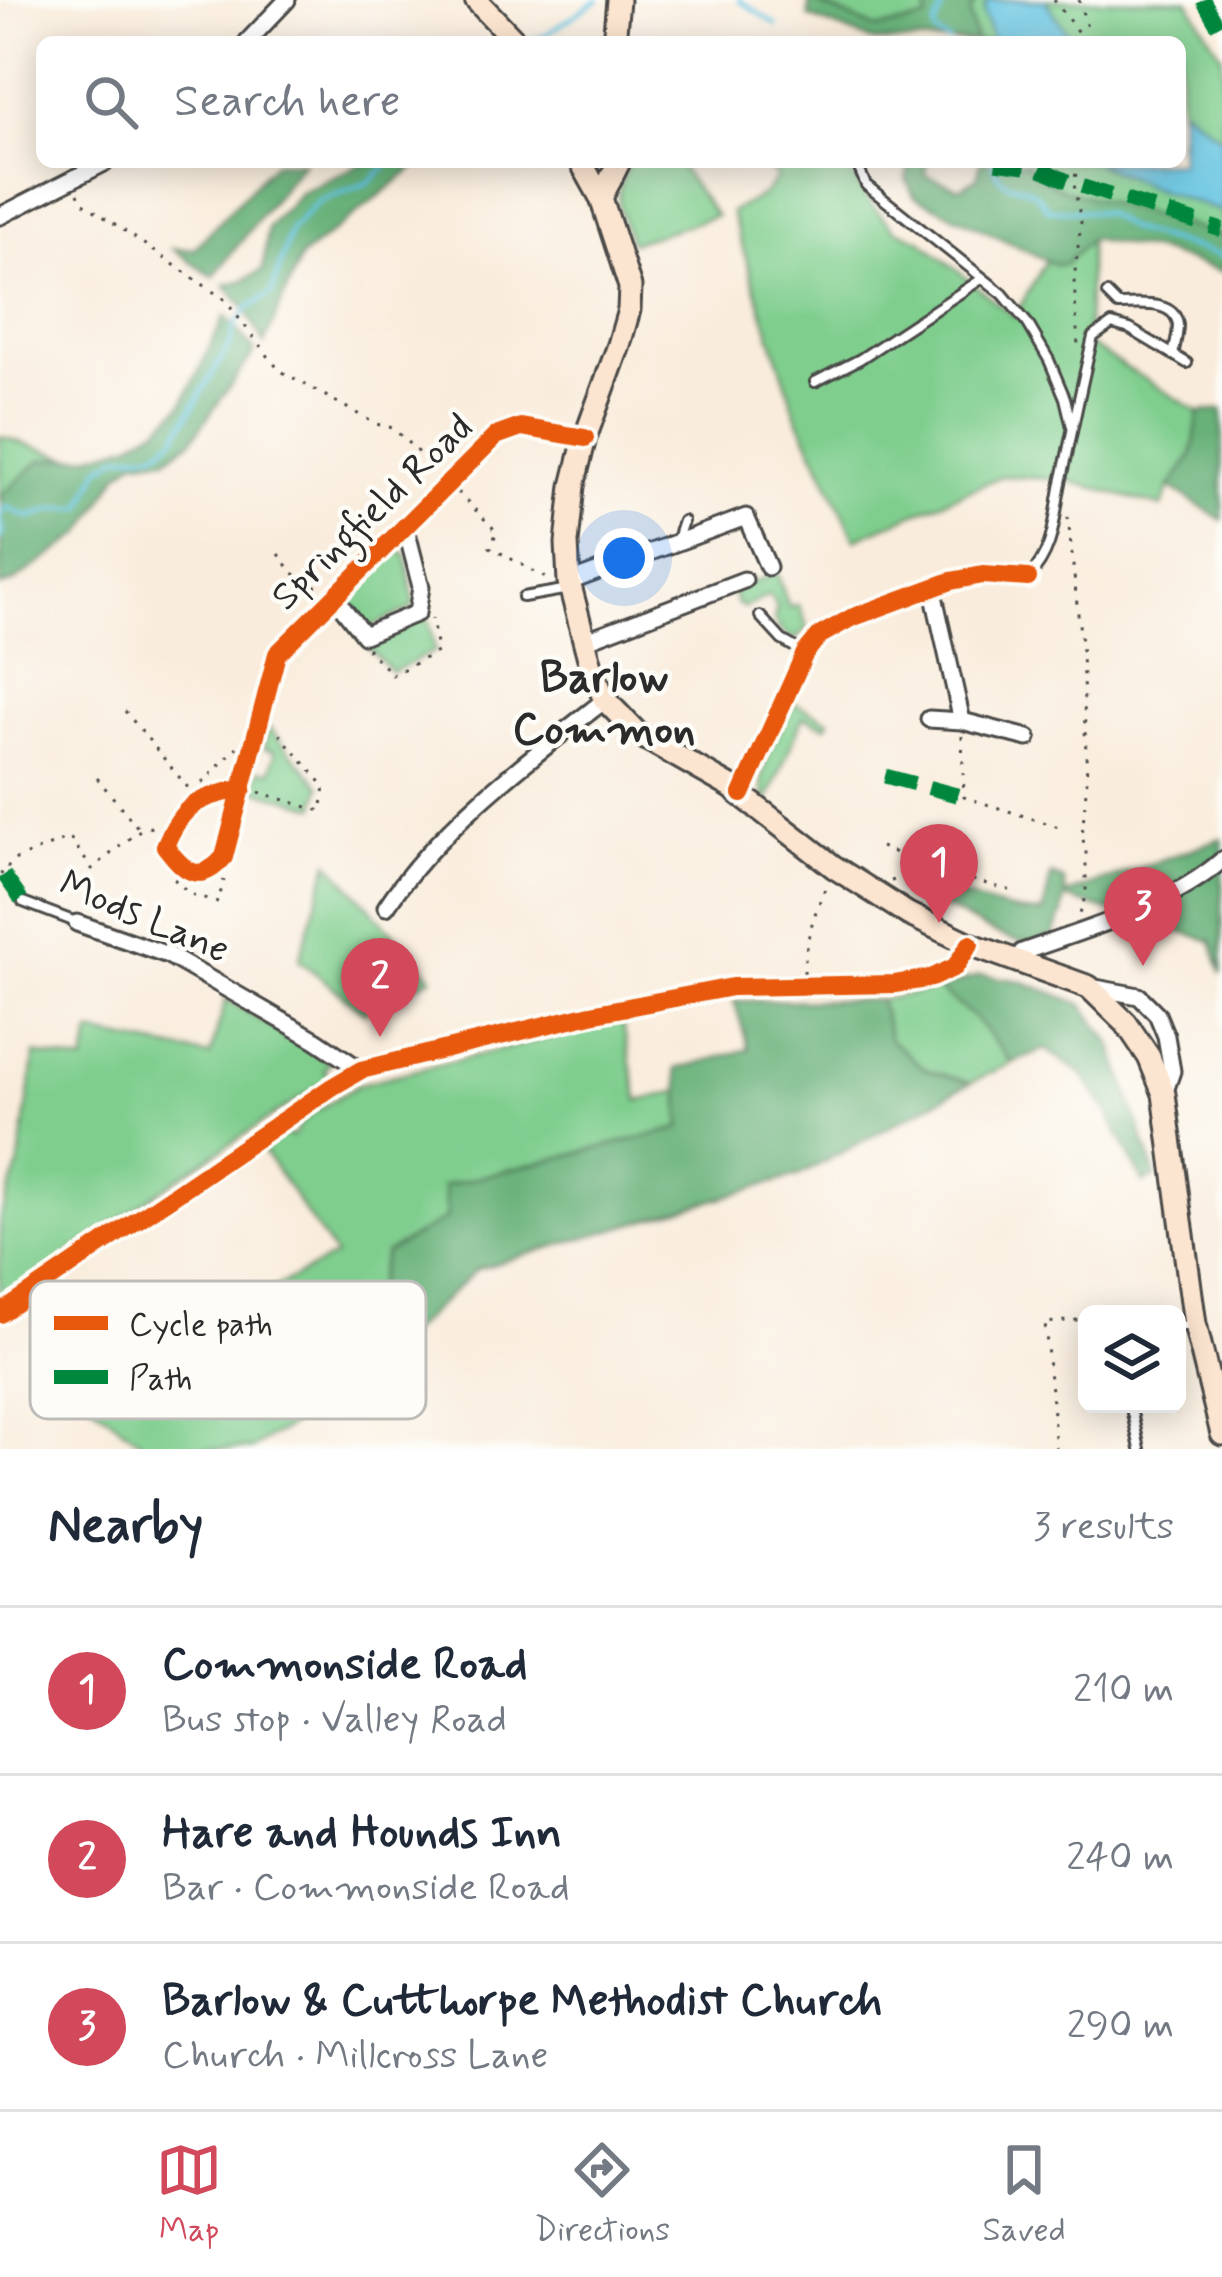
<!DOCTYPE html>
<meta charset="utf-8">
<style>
body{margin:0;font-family:Mynerve,sans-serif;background:#f6f6f7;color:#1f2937}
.controls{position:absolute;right:36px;bottom:36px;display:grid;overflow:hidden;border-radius:18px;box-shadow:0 6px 30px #0003}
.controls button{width:108px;height:108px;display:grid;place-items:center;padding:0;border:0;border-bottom:3px solid #e0e1e3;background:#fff;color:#1f2937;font:60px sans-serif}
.you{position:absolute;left:624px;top:558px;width:42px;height:42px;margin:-30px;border:9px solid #fff;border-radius:50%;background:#1a73e8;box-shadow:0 0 0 18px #1a73e833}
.badge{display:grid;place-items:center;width:78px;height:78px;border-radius:50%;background:#d1495b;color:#fff;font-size:39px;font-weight:700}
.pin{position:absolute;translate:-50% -99px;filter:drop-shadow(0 3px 6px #0008)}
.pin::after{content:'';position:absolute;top:63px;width:42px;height:36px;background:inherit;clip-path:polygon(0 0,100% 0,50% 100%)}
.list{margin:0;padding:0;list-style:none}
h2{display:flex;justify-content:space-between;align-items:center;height:156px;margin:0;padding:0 48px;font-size:51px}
h2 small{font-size:39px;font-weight:400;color:#747a83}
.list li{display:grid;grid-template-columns:78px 1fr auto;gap:36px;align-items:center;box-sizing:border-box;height:168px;padding:0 48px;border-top:3px solid #e0e1e3}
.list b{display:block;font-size:45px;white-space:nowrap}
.list p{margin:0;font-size:39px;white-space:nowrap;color:#747a83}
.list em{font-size:39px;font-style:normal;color:#747a83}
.icon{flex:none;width:66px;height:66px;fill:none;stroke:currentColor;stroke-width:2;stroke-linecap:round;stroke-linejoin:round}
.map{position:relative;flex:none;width:1222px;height:1449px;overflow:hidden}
.search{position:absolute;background:#fff;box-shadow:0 6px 30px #0003;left:36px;right:36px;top:36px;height:132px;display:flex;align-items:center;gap:30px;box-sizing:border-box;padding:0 42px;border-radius:18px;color:#747a83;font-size:45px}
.sheet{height:660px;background:#fff}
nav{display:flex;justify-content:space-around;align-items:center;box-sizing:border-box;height:168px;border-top:3px solid #e0e1e3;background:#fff;font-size:33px;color:#747a83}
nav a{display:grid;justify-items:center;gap:6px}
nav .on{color:#d1495b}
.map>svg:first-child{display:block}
.green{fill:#7fce8e;stroke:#557c5c;stroke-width:3}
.forest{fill:#67b179;stroke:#496e52;stroke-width:3}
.water{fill:#64c4e2;stroke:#487886;stroke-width:3}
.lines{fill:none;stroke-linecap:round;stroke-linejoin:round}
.stream{stroke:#64c4e2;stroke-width:4.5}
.lane-casing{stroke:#4a4846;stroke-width:14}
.street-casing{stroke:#4a4846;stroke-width:21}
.secondary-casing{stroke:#4a4846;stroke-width:27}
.path{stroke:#4a4846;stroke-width:3;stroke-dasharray:3 9;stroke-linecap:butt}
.lane{stroke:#fff;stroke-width:8}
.street{stroke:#fff;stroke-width:15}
.secondary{stroke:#fce5d0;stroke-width:21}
.quiet{stroke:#00873e;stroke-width:15;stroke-dasharray:30 15;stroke-linecap:butt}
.cycleway-casing{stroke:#fdfcf7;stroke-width:26}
.cycleway{stroke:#e8590c;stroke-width:18}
.labels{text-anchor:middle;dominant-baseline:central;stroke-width:9;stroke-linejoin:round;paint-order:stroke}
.street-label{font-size:39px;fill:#2b2b2b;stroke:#fdfcf7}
.quarter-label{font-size:45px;font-weight:bold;fill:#2b2b2b;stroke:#fdfcf7}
.key{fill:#fdfcf7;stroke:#bebdba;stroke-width:3}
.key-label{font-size:33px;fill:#2b2b2b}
</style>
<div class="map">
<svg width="1222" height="1449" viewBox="0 0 1222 1449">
<rect width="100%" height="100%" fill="#fdfcf7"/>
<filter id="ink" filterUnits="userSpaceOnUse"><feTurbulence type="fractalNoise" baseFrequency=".00833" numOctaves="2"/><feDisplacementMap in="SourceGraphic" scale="24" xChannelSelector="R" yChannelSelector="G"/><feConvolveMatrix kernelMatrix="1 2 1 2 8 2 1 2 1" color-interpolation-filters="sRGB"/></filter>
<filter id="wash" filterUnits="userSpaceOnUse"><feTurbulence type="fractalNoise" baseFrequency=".004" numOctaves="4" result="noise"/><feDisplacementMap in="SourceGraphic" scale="48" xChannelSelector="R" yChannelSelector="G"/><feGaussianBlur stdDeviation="2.7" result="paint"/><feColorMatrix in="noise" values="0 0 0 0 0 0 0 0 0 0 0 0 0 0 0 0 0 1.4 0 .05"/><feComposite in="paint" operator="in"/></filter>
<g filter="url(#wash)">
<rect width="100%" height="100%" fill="#f9ecdc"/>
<path class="green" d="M811 0H926L928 19 877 29Z
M976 0H1188L1222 56V236L1062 189 1036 175 1023 162H1180V42H976L970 14Z
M630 162H672L679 166 716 216 631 243C618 210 612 195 630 162Z
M760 162H844L871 204 895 229 920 240 1014 317 1047 259 1056 265 1065 264 1089 239 1087 344 1199 412 1192 455 1170 487 1162 507 1066 480 1002 476 855 539 796 414 731 212 764 194 777 177Z
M0 436 71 458 41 460 0 499Z
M397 548 406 554 414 602 411 609 369 627 362 623 347 603 348 594 391 549Z
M777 573 789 608 799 605 808 628 795 640C785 636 779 630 774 620L777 608 769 595 745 608 737 604 732 590Z
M426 608 435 651 392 672 366 645 367 642C388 637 415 629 426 608Z
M794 703 829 720 826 726 803 717 768 800H766C753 774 775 743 785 718L789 715Z
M268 727 321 786 316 807 251 789 259 770 271 771 275 751 263 748Z
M329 862 432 977 364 1012 299 960Z
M938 989 976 1019 1012 1063 970 1083 927 1070 890 1040 880 1000Z
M226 999 330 1063 324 1071 331 1078 184 1174 0 1302V1217L18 1168 35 1054 84 1063 91 1033 210 1056Z
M622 1020 639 1101 680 1091 681 1128 444 1186 447 1218 385 1253 375 1292 313 1354 347 1392 251 1449H150L76 1391 335 1256 262 1149 283 1134 291 1137 296 1133 298 1126 314 1112 360 1084Z"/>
<path class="forest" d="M809 0 877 29 927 19 926 0H976L970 14 976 42H875L809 17Z
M275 162H303L213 277 173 249H194Z
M366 162H422L301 257 264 344 242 304 225 285 241 281 263 270 268 227 301 192Z
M910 162H926V175L960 188 978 176 980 162H1023L1036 175 1062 189 1222 236V272L1161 252 1090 239 1065 264 1056 265 914 196 906 179Z
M225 316 255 351 191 441 167 458 135 460 118 475 83 533 14 582 0 587 2 495 41 460 88 456 130 444 160 426 183 403Z
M1222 410V520L1170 487 1192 455 1199 412Z
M1222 838V974L1212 941 1065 898 1063 913 1054 935C1051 936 1039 941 1036 942 1008 947 955 913 929 899L926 882C963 895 1003 914 1043 913L1051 875 1064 880 1065 895Z
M981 975 1021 981 1082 1004 1112 1044 1156 1177 1144 1183 1104 1106 1081 1073 1045 1049 1012 1063 976 1019 938 989Z
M880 1000 890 1040 927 1070 970 1083 800 1175 477 1269 347 1392 312 1355 375 1292 385 1253 447 1218 443 1186 681 1128 680 1091 676 1069 749 1049 734 1001Z"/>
<path class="water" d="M987 0H1045L1074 42H993L984 12Z
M1180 107 1222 138V212L1158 190 1093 162H1180Z"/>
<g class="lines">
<path class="stream" d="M739 0 776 25
M946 0 935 27 936 34 949 42
M523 42 542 37 598 0
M992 162C1003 192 1014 180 1033 192 1040 196 1043 203 1048 209L1105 213 1129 229 1222 256
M0 516 6 507 29 517 54 509 82 508 100 468 119 456 156 452 176 436 230 344 235 325 247 309 272 293 291 229 319 201 370 182 390 162
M0 519 3 532 0 538"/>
</g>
</g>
<g filter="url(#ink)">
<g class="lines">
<defs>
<path id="lane" d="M856 162 866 185 1003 294 1028 324 1049 360 1065 398 1072 427
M1107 294 1118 305C1137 305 1175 299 1178 325 1178 334 1175 346 1173 355
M815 382 860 359 983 278
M676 542 683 521
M1028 578C1058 547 1053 513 1063 474 1073 428 1082 382 1093 337L1112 324 1130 329 1187 363
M523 597 569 589
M760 616 782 640 805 653
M23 902 76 922
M1177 1327 1193 1324
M1130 1404 1140 1449"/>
<path id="street" d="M247 42 287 0
M0 216 106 162
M569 582 746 517 768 567
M932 587 962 721 1028 738
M334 597 364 635 417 613 421 587 405 525
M584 641 744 580
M929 719 962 721
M243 788C199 799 184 801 165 846 184 871 199 886 224 857L277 654 496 436 521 427 585 438
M742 794 805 653 819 636 851 618 951 581 983 575 1028 578
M386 907C439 826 529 759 605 700
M77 923 168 955 316 1040 361 1070
M1018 962 1022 952C1085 930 1172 905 1222 860
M1090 987 1139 996 1157 1014 1166 1036 1172 1071 1164 1094
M0 1314 332 1087 361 1070 591 1014 732 987 895 984 931 978 955 967 970 944"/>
<path id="secondary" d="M476 0 516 42
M614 42 618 0
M581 162 601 198 630 287 629 310 619 345 585 438 573 486 567 543 569 582 592 670 605 700 638 734 731 787 834 867 872 891 908 914 970 944 1089 987 1126 1023 1149 1057 1164 1094 1195 1324 1222 1434
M601 198 619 162"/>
</defs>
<use href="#lane" class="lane-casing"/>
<use href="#street" class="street-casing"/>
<use href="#secondary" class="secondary-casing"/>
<path class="path" d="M1054 0 1085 42
M1079 0 1091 42
M1078 162 1074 184 1081 222 1074 280 1078 346
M78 193 81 201 224 299 279 370 376 424 393 428 439 473
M458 492 497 532 490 547 551 581
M1068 517 1082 653 1087 779 1082 836 1086 851V893L1079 918
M279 554 293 573 322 590
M367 648 392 675 437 652 432 618
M125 711 189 789
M962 736 964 797 1059 827
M97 778 139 829
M202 783 237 747
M259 792 321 811 325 787 275 729
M881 847 936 869
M0 873 4 875 11 861 70 838 92 869 140 830 159 825
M174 879 190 894 218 902 224 880
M891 881 937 870 1012 891
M804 973C805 941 814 913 827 884
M1143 1314H1163
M1056 1449 1045 1323 1087 1319"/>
<use href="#lane" class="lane"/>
<use href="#street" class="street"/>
<use href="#secondary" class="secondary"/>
<path class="quiet" d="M1203 0 1222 33
M996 162 1039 168 1074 184 1222 230
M885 776 964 797
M4 875 23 902"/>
<defs>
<path id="cycleway" d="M243 788C199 799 184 801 165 846 184 871 199 886 224 857L277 654 496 436 521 427 585 438
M742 794 805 653 819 636 851 618 951 581 983 575 1028 578
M0 1314 332 1087 361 1070 591 1014 732 987 895 984 931 978 955 967 970 944"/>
</defs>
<use href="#cycleway" class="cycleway-casing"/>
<use href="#cycleway" class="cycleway"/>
</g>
</g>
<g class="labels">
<g class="street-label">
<text transform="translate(373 513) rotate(-44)">Springfield Road</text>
<text transform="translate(144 918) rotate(23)">Mods Lane</text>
</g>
<g class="quarter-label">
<text x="604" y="678">Barlow<tspan x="604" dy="52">Common</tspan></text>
</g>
</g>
<rect x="30" y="1281" width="396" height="138" rx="18" class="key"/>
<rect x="54" y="1316" width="54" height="14" fill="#e8590c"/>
<rect x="54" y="1370" width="54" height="14" fill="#00873e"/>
<g class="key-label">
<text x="129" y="1335">Cycle path</text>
<text x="129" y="1389">Path</text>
</g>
</svg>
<div class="controls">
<button><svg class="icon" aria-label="layers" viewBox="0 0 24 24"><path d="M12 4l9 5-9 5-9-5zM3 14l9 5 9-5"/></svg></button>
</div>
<div class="you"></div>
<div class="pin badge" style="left:939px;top:923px">1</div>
<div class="pin badge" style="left:380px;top:1037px">2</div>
<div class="pin badge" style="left:1143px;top:966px">3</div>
<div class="search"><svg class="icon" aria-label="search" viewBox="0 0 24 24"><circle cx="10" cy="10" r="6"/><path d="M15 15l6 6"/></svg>Search here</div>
</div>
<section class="sheet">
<h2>Nearby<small>3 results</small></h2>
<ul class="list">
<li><span class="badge">1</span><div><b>Commonside Road</b><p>Bus stop · Valley Road</p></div><em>210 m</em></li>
<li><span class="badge">2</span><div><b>Hare and Hounds Inn</b><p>Bar · Commonside Road</p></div><em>240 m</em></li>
<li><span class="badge">3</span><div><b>Barlow &amp; Cutthorpe Methodist Church</b><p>Church · Millcross Lane</p></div><em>290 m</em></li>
</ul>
</section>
<nav>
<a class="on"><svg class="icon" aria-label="map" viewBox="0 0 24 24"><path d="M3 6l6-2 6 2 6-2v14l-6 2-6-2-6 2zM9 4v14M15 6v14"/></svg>Map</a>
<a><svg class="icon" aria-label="directions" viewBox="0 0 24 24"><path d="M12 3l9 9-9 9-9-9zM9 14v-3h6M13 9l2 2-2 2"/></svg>Directions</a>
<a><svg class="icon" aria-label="saved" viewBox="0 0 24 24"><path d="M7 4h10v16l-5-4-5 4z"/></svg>Saved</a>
</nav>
